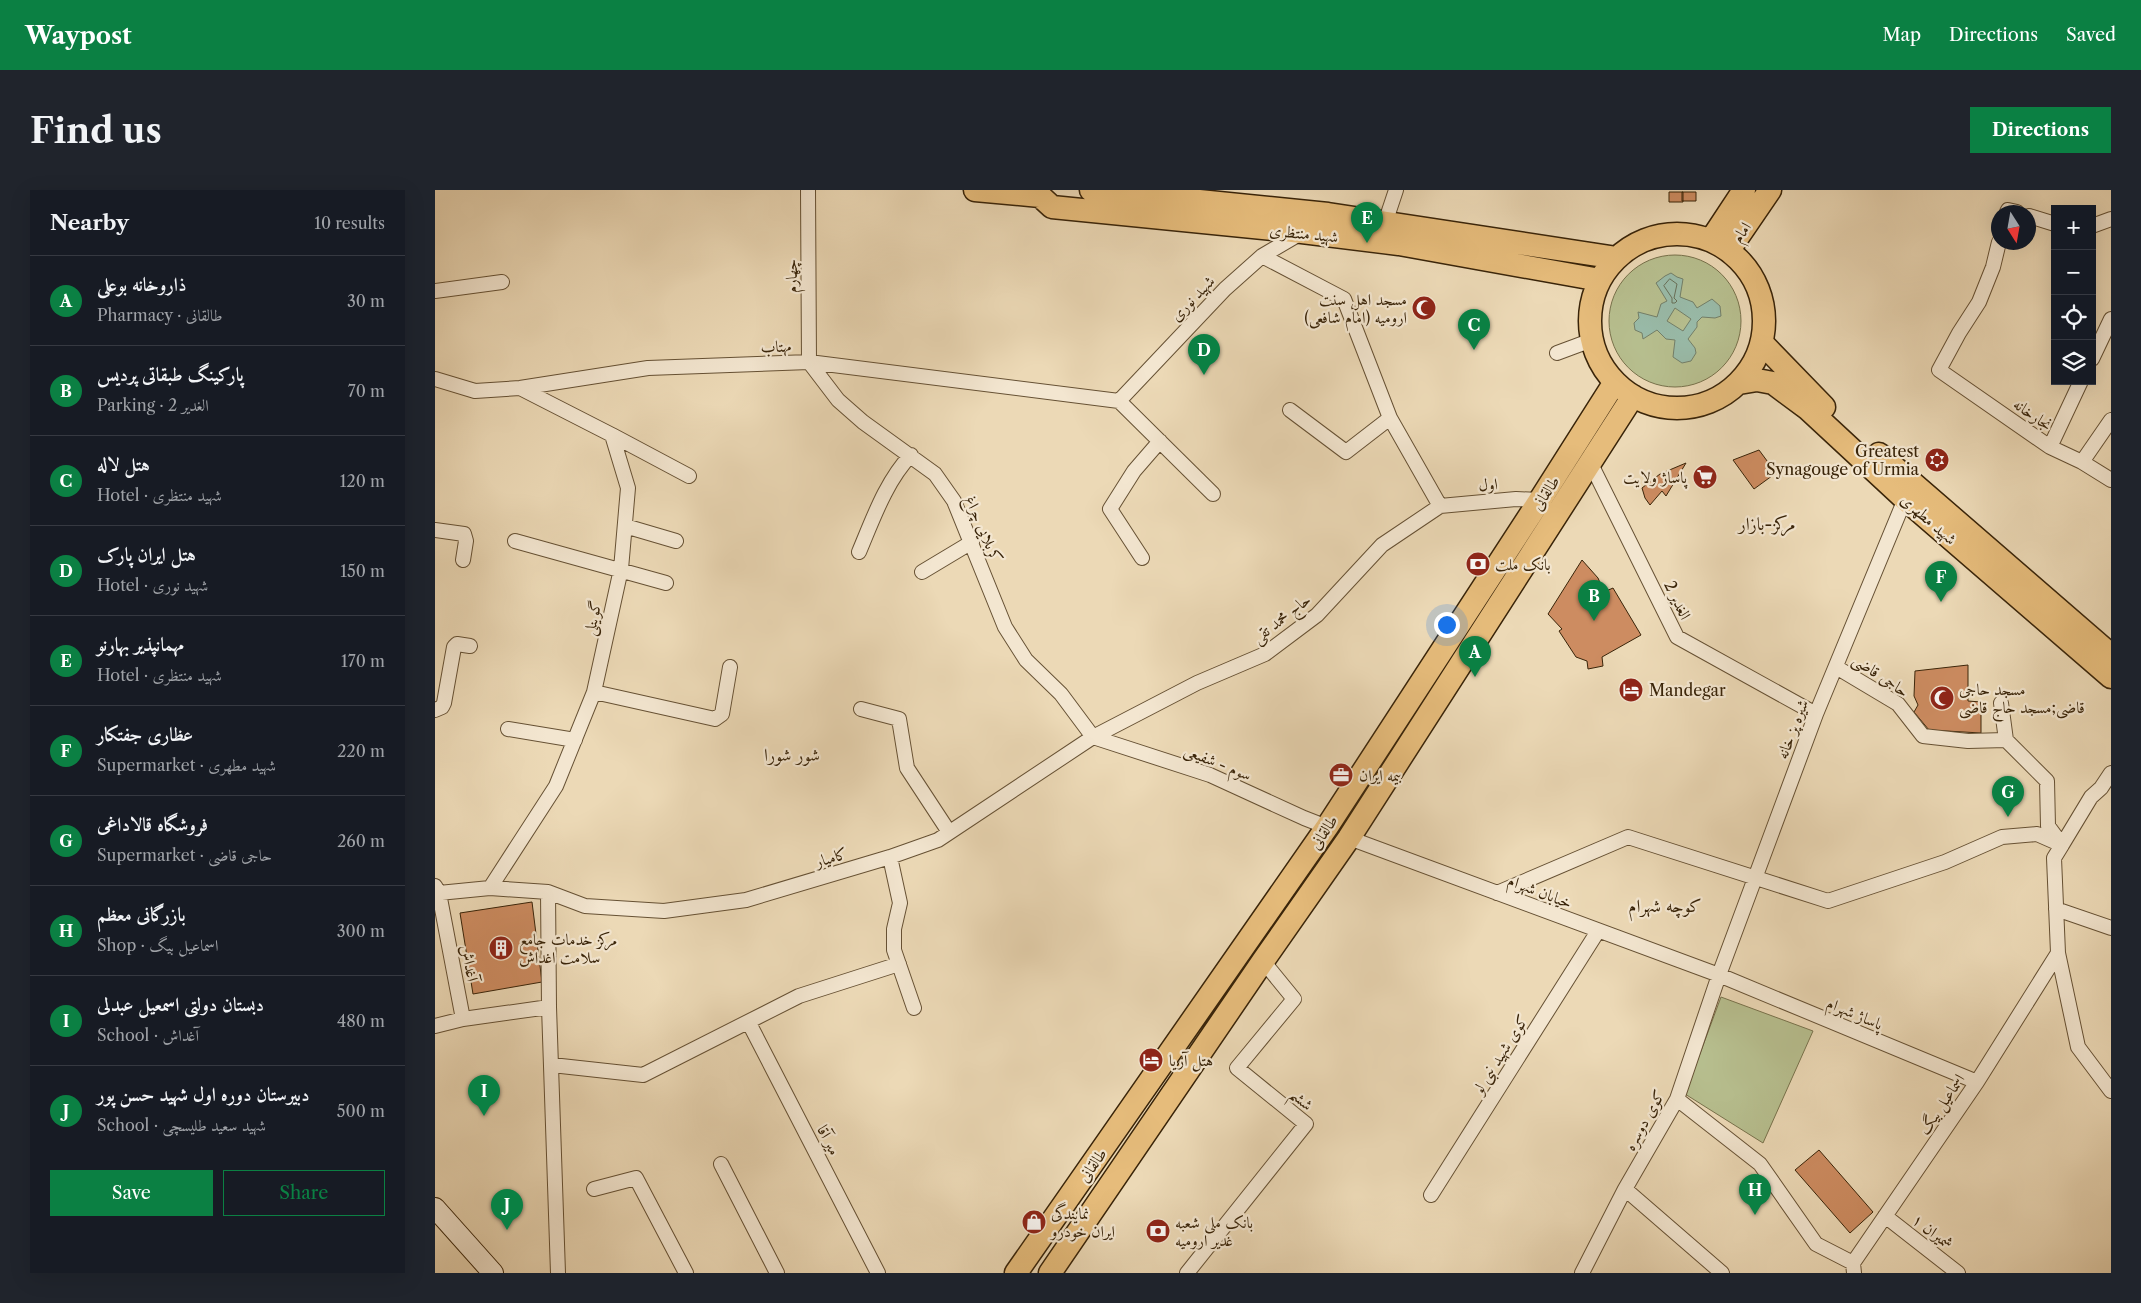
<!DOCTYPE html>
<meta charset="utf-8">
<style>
body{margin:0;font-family:"Libre Caslon Text",Amiri,serif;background:#20242c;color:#f1f3f6}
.controls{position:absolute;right:15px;top:15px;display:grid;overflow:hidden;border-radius:0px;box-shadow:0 5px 20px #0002}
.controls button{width:45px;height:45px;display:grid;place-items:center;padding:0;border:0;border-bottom:1px solid #363941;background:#171b24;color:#f1f3f6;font:25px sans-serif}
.compass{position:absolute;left:1556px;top:15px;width:45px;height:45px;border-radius:50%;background:#171b24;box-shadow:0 5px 20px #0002;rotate:169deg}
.you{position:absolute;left:1011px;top:434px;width:18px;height:18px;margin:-12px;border:4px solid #fff;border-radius:50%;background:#1a73e8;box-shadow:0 0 0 8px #1a73e833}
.badge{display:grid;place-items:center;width:32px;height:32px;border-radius:50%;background:#0b8043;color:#fff;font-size:16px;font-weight:700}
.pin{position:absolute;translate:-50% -41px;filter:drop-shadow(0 1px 2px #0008)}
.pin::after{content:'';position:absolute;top:26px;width:18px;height:15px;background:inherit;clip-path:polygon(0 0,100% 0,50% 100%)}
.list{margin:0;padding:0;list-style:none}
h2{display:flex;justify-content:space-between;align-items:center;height:65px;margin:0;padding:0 20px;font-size:21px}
h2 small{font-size:16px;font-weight:400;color:#9ea1a6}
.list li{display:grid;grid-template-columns:32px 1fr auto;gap:15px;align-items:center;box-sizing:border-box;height:90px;padding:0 20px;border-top:1px solid #363941}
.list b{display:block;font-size:19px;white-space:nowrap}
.list p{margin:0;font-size:16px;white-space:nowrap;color:#9ea1a6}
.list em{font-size:16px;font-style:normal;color:#9ea1a6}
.actions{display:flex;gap:10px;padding:15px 20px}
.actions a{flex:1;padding:11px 0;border:1px solid #0b8043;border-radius:0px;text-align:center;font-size:18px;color:#0b8043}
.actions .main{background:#0b8043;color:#fff}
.icon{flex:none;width:28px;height:28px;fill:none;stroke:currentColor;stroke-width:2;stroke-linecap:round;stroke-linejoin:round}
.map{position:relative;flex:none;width:1676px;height:1083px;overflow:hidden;border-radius:0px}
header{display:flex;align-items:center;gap:30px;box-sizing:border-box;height:70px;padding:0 25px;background:#0b8043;color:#fff}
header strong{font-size:24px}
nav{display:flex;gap:28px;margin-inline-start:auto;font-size:18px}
.intro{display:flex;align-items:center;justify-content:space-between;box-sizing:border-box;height:120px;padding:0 30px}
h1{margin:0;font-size:35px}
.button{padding:12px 22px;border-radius:0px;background:#0b8043;color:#fff;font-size:18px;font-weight:700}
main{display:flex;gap:30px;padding:0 30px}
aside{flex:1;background:#171b24;border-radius:0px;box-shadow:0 5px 20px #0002}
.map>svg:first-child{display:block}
.green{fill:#b7bf8f;stroke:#78724c}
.water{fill:#99bba9;stroke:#737f69;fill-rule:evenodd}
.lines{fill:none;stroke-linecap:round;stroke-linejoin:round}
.shore{stroke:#697059;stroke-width:1}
.building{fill:#cd8c61;stroke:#392409}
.street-casing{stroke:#665134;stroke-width:16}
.secondary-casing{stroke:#392409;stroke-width:22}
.primary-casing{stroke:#392409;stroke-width:25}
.street{stroke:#f3e6d0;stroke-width:14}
.secondary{stroke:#f3e6d0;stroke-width:20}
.primary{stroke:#e6bc7b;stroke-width:22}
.labels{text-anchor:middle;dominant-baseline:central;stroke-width:4.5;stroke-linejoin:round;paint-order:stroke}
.street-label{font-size:16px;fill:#392409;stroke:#f3e6d0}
.poi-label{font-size:16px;fill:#392409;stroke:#f3e6d0;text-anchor:start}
.neighbourhood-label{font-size:18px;fill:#392409;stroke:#f3e6d0}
</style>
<header>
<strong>Waypost</strong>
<nav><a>Map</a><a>Directions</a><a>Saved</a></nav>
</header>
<div class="intro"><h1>Find us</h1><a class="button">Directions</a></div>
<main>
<aside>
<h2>Nearby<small>10 results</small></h2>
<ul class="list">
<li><span class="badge">A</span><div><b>ذاروخانه بوعلی</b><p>Pharmacy · طالقانی</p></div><em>30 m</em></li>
<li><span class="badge">B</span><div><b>پارکینگ طبقاتی پردیس</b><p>Parking · 2 الغدیر</p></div><em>70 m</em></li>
<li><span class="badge">C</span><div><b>هتل لاله</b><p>Hotel · شهید منتظری</p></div><em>120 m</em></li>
<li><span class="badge">D</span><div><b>هتل ایران پارک</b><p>Hotel · شهید نوری</p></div><em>150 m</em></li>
<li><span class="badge">E</span><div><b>مهمانپذیر بهارنو</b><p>Hotel · شهید منتظری</p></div><em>170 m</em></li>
<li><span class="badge">F</span><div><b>عظاری جفتکار</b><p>Supermarket · شهید مطهری</p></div><em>220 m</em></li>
<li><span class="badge">G</span><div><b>فروشگاه قالاداغی</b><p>Supermarket · حاجی قاضی</p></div><em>260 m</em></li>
<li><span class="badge">H</span><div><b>بازرگانی معظم</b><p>Shop · اسماعیل بیگ</p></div><em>300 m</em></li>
<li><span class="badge">I</span><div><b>دبستان دولتی اسمعیل عبدلی</b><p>School · آغداش</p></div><em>480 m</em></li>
<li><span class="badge">J</span><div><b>دبیرستان دوره اول شهید حسن پور</b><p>School · شهید سعید طلیسچی</p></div><em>500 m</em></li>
</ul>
<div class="actions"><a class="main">Save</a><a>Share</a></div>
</aside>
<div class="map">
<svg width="1676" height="1083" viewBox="0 0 1676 1083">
<rect width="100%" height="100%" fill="#ecd9b6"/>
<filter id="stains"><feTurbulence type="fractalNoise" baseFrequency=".004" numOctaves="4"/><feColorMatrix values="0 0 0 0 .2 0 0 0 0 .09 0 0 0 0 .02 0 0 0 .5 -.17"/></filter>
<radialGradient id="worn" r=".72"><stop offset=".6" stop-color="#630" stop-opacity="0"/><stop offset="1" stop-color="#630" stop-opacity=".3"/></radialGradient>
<path class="green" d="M1174 131a66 66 0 1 1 132 0a66 66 0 1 1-132 0Z
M1286 807 1378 841 1328 953 1250 904Z"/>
<path class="water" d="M1236 83 1242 87 1248 89 1245 107 1258 112 1262 118 1277 109 1285 116 1286 126 1280 128 1267 127 1262 132V137L1253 149 1260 158 1261 163 1256 171 1247 173 1238 167 1240 150 1231 149 1222 140 1208 149 1207 143 1200 140 1199 133 1204 128 1203 122 1222 127 1226 114 1232 111 1221 93 1230 86ZM1240 118 1256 129 1248 141 1232 131Z"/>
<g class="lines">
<path class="shore" d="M1235 89 1242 94 1239 108 1242 111 1240 113H1237V108L1229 96Z"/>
</g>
<path class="building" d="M1234 2H1248V12H1234Z
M1247 2H1261V11H1247Z
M1324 260 1341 283 1319 299 1298 270Z
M1251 273 1231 306 1227 301 1215 315 1210 308 1207 298 1225 284Z
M1147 370 1163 388 1169 402 1178 398 1206 445 1167 467 1168 476 1153 479 1152 471 1141 467 1124 441 1127 439 1113 424Z
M1533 475V511L1546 512V543L1494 540 1479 522 1483 515 1479 506 1480 481Z
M97 712 107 792 38 804 25 723Z
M1384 960 1438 1022 1415 1043 1360 980Z"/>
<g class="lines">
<defs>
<path id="street" d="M373 0 374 172 403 210 428 232 500 284 519 311 570 437 591 470 626 504 658 547
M1572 22 1573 20 1582 22
M1594 26 1620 34
M950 33 961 0
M1657 36 1676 29
M1564 52 1558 77 1544 112 1524 143 1504 180 1615 257 1647 272 1676 290
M827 66 909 109 955 228 1005 316
M0 101 67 92
M1122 163 1157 150
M1657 169 1676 129
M0 189 40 201 85 198 213 178 374 172 684 211
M684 211 790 99 827 66 866 43
M684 211 778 304
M855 220 911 262 955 228
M177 245 254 286
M1615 257 1646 191
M1647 272 1676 230
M1156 274 1242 447 1381 524
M190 336 241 351
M0 340 29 344 31 351 28 370
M80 351 231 393
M424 362C438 329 451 291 476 265
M707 368 675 319 699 281 725 251
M487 382 537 352
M1401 477 1463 514 1488 546 1533 551 1571 550 1566 513
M159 502 280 529 287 524 295 477
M426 519 464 529 472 578 514 642
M0 520 7 517 9 513 19 457 22 454 35 456
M73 539 140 550
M658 547 775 585 869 628 892 637
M1571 550 1612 591 1613 636 1627 655 1619 668 1623 763 1643 857 1676 901
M914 648 1284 785 1542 892
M455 667 465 713 459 739V760L479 818
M55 698 121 596 159 502 186 379 193 298 177 245 85 198
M113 702 114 817 123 1083
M4 703 55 698 113 702 150 716 229 721 311 710 455 667 503 650 658 547 762 493 830 464 882 425 947 355 1005 316 1081 309 1105 310
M1062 703 1193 647 1393 711 1510 672 1567 647 1602 644 1627 655 1656 607 1666 598 1676 583
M1621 719 1676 738
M28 829 114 817
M314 833 443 1083
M0 836 28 829 4 703 0 696
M117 875 208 885 364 806 464 774
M1242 909 1325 974 1381 1054 1418 1073
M286 974 342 1083
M159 999 201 988 251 1083
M1190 999 1287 1083
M996 1005 1163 741
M1450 1026 1523 1083
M752 1083 871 934 802 878 859 809 828 771
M1147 1083 1190 999 1242 909 1284 785 1381 524 1470 309
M1419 1083 1418 1073 1542 892 1623 763"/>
<path id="secondary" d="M0 1018 58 1083"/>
<path id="primary" d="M540 0 605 6 617 17 867 42 964 54 1165 90
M656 0 893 24 1182 68
M1155 131a87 87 0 1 1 174 0a87 87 0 1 1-174 0Z
M1276 50 1309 0
M1294 60 1335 0
M1327 153 1389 217
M1304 193 1322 190 1338 193 1373 219 1470 309 1676 487
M1444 264 1676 465
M581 1083 892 637 1105 310 1180 192
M615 1083 828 771 914 648 1198 206"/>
</defs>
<use href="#street" class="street-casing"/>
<use href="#secondary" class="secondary-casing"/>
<use href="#primary" class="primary-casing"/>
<use href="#street" class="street"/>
<use href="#secondary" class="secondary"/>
<use href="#primary" class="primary"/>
</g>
<defs>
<symbol id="mosque-disc" viewBox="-11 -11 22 22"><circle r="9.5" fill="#8f2418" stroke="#f3e6d0"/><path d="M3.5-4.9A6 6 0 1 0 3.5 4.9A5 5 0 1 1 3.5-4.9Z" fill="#fff"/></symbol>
<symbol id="synagogue-disc" viewBox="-11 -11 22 22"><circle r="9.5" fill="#8f2418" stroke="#f3e6d0"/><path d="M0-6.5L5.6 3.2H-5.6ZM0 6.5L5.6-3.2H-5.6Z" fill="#fff"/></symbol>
<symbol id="supermarket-disc" viewBox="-11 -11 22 22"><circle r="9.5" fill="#8f2418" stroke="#f3e6d0"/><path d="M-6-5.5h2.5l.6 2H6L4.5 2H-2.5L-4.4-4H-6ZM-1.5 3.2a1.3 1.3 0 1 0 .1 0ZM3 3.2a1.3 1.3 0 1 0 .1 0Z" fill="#fff"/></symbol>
<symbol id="bank-disc" viewBox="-11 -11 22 22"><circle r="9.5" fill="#8f2418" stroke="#f3e6d0"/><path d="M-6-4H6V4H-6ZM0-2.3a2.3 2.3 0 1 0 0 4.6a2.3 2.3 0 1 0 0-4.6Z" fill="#fff"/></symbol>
<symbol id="hotel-disc" viewBox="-11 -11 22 22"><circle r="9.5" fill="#8f2418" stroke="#f3e6d0"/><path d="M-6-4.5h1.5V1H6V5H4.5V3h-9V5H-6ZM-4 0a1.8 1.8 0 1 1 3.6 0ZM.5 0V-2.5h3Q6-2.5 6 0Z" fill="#fff"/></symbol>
<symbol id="office-disc" viewBox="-11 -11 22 22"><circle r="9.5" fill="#8f2418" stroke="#f3e6d0"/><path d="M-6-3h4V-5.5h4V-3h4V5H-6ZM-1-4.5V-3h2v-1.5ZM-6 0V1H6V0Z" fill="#fff"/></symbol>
<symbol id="building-disc" viewBox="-11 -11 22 22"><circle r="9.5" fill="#8f2418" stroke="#f3e6d0"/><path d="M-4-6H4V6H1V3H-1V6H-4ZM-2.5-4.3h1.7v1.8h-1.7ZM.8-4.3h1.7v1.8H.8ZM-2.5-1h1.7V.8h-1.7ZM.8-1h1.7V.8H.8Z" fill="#fff"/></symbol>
<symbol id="shop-disc" viewBox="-11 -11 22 22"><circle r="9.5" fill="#8f2418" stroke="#f3e6d0"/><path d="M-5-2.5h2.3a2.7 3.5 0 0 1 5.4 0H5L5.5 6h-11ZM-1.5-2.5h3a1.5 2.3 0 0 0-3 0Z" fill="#fff"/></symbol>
</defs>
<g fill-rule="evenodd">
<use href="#mosque-disc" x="975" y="104" width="28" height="28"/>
<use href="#synagogue-disc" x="1488" y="256" width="28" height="28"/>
<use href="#supermarket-disc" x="1256" y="273" width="28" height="28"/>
<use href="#bank-disc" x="1029" y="360" width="28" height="28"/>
<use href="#hotel-disc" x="1182" y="486" width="28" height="28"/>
<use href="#mosque-disc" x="1493" y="494" width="28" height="28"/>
<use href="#office-disc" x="892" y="571" width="28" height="28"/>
<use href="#building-disc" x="52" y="744" width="28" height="28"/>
<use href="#hotel-disc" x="702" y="856" width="28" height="28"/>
<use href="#shop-disc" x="585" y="1018" width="28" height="28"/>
<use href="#bank-disc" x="709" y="1027" width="28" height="28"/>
</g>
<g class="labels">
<g class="street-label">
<text transform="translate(1306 42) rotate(-56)">امام</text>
<text transform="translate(869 43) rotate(6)">شهید منتظری</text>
<text transform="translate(356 86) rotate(-90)">چهارم</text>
<text transform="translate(757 108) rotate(-46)">شهید نوری</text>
<text transform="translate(341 156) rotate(-2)">مهتاب</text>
<text transform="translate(1598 224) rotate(35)">نجارخانه</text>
<text transform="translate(1053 294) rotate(-5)">اول</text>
<text transform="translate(1110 303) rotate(-57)">طالقانی</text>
<text transform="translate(1494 329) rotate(41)">شهید مطهری</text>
<text transform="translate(549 339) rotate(67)">کربلایی چراغ</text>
<text transform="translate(1243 410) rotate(64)">2 الغدیر</text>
<text transform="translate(157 428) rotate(-78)">گوینلی</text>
<text transform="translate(846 428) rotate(-38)">حاج محمد تقی</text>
<text transform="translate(1446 485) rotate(34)">حاجی قاضی</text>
<text transform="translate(1357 539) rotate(-69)">شیره پز خانه</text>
<text transform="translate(783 572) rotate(22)">سوم - شفیعی</text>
<text transform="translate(888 642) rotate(-56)">طالقانی</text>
<text transform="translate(396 667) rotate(-16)">کامیار</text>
<text transform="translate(1105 701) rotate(21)">خیابان شهرام</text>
<text transform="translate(35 773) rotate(79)">آغداش</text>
<text transform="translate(1420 823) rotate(23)">پاساژ شهرام</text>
<text transform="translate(1065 864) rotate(-58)">کوی شهید نبی لو</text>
<text transform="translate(867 909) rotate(41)">ششم</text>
<text transform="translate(1506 914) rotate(-56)">اسماعیل بیگ</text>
<text transform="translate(1209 930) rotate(-61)">کوی دوسره</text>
<text transform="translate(394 950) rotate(63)">میر آقا</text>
<text transform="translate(657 975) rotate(-55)">طالقانی</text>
<text transform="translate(1498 1041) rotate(38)">شمیران ۱</text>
</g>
<g class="poi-label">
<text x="972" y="109" text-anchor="end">مسجد اهل سنت<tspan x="972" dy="18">ارومیه (امام شافعی)</tspan></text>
<text x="1484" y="261" text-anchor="end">Greatest<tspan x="1484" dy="18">Synagouge of Urmia</tspan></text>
<text x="1252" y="287" text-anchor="end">پاساژ ولایت</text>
<text x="1060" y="374">بانک ملت</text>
<text x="1524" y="499">مسجد حاجی<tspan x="1524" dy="18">قاضی;مسجد حاج قاضی</tspan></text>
<text x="1214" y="500">Mandegar</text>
<text x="924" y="585">بیمه ایران</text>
<text x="84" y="749">مرکز خدمات جامع<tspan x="84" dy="18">سلامت اغداش</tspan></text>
<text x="734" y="870">هتل آریا</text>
<text x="616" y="1023">نمایندگی<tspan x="616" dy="18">ایران خودرو</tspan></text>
<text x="740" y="1032">بانک ملی شعبه<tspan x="740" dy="18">غدیر ارومیه</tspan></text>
</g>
<g class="neighbourhood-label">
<text x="1332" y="334">مرکز-بازار</text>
<text x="357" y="565">شور شورا</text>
<text x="1230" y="716">کوچه شهرام</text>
</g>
</g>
<rect width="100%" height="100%" filter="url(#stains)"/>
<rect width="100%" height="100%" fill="url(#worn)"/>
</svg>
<div class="controls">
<button>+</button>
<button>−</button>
<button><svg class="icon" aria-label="locate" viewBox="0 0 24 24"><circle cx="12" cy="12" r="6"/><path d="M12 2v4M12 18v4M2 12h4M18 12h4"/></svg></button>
<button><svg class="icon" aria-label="layers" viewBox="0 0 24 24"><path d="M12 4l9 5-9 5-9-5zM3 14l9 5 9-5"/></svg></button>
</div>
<svg class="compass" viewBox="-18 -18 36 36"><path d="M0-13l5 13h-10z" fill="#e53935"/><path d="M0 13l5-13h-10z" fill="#9ea1a6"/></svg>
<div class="you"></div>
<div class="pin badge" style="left:1040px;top:487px">A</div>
<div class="pin badge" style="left:1159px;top:431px">B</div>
<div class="pin badge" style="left:1039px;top:160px">C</div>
<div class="pin badge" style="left:769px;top:185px">D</div>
<div class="pin badge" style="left:932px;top:53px">E</div>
<div class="pin badge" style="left:1506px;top:412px">F</div>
<div class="pin badge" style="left:1573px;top:627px">G</div>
<div class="pin badge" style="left:1320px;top:1025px">H</div>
<div class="pin badge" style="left:49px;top:926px">I</div>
<div class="pin badge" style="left:72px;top:1040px">J</div>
</div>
</main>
